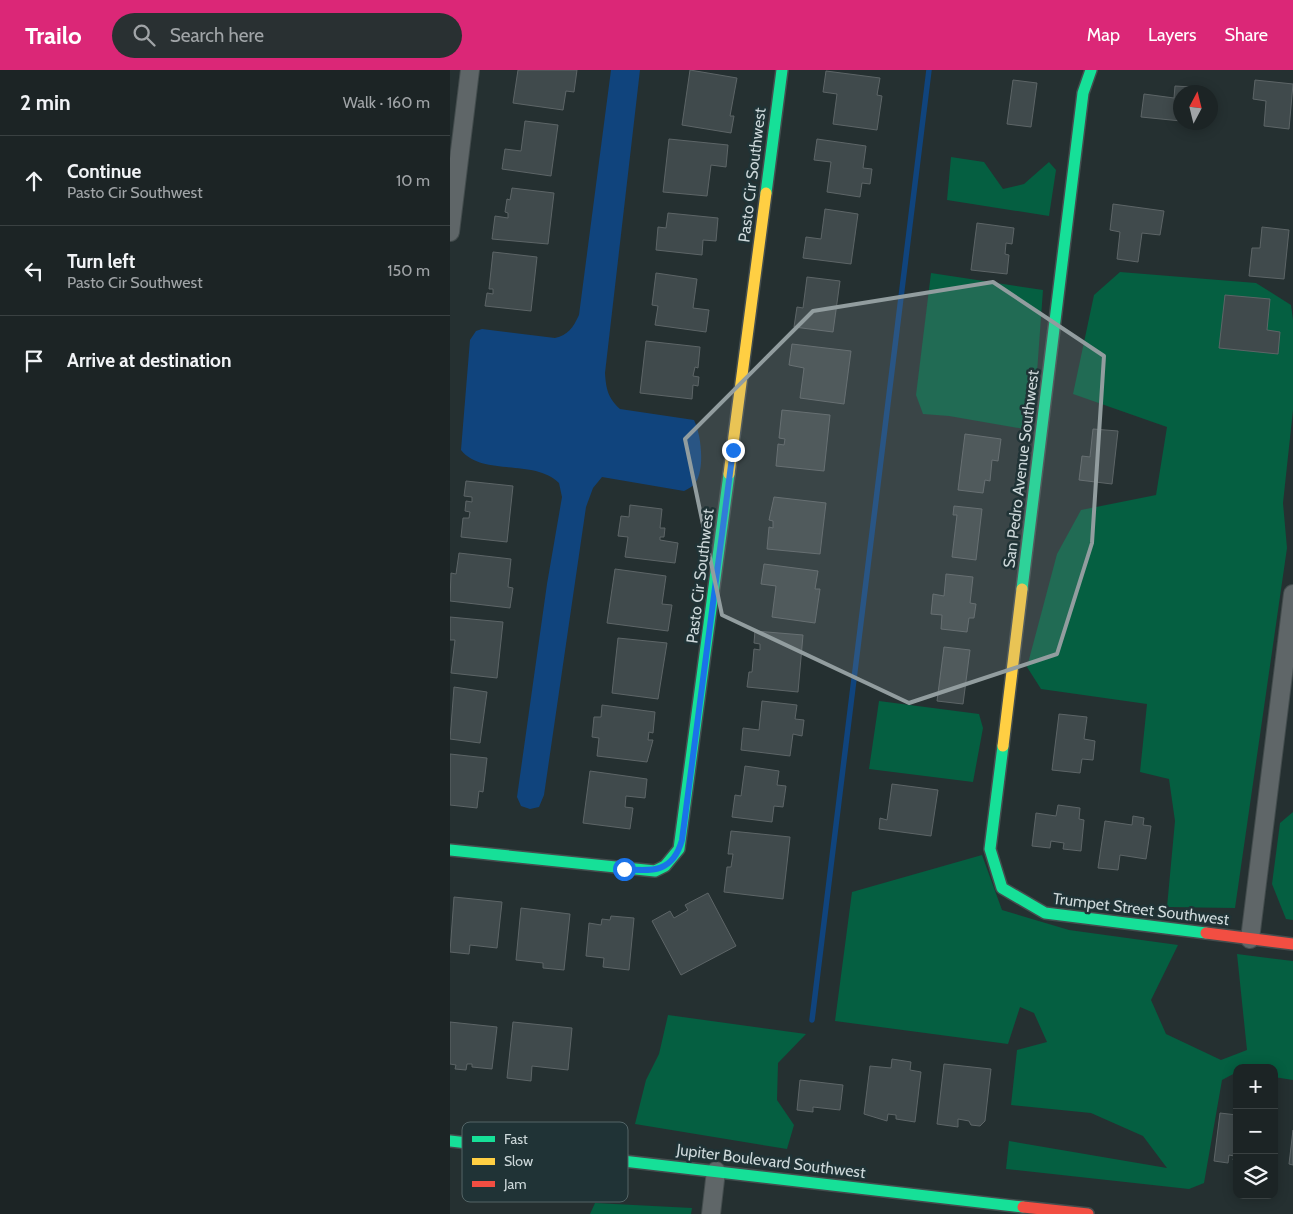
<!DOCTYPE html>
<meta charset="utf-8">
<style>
body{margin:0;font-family:Cabin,sans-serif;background:#293032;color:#f1f3f6}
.controls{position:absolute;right:15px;bottom:15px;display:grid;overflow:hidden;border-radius:10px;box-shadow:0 2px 12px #0003}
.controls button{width:45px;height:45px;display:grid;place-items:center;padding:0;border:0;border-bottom:1px solid #3a4142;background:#1c2425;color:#f1f3f6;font:25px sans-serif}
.compass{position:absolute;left:723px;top:15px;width:45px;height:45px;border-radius:50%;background:#1c2425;box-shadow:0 2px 12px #0003;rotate:7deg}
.stop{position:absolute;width:15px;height:15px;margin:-11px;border:4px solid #1a73e8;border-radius:50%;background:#fff}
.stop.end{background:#1a73e8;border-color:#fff;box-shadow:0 1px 5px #0008}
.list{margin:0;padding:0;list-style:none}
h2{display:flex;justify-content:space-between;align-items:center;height:65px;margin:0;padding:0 20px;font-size:21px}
h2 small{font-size:16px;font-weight:400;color:#a0a4a7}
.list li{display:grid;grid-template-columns:32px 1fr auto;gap:15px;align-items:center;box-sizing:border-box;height:90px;padding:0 20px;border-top:1px solid #3a4142}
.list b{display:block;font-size:19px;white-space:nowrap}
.list p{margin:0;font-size:16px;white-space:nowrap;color:#a0a4a7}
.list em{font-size:16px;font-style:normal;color:#a0a4a7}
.icon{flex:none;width:28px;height:28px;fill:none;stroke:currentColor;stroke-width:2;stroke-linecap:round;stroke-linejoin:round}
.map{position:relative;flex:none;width:843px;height:1144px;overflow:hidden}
header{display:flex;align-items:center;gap:30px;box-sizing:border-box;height:70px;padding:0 25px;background:#db2777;color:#fff}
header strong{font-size:24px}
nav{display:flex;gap:28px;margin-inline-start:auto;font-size:18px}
.search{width:350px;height:45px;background:#293032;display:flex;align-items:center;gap:12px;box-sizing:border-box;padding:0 18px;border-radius:28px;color:#a0a4a7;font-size:19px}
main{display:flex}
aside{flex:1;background:#1c2425}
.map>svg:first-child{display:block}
.green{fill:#055f41}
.water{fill:#10447d}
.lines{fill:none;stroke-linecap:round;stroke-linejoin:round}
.stream{stroke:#10447d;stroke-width:5.5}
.building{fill:#404a4c;stroke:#5d6567}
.street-casing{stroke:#444d4e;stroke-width:20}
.fast-casing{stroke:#444d4e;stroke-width:14}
.slow-casing{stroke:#444d4e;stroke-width:14}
.jam-casing{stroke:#444d4e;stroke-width:14}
.street{stroke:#5f6668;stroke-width:18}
.fast{stroke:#16e098;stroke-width:11}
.slow{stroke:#ffcf43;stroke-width:11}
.jam{stroke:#f24e42;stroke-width:11}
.route{stroke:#1a73e8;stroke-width:6}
.marked{fill:#929d9f;fill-opacity:0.2;stroke:#929d9f;stroke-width:4;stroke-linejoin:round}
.labels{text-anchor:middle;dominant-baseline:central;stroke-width:5;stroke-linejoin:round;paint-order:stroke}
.street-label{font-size:16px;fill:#cdd8da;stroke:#203336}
.key{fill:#203336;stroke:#546567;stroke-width:1}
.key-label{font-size:14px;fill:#cdd8da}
</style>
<header>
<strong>Trailo</strong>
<div class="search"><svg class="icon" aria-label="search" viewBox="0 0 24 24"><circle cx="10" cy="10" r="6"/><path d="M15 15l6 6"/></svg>Search here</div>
<nav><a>Map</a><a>Layers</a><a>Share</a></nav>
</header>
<main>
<aside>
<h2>2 min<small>Walk · 160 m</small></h2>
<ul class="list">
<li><svg class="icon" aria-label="ahead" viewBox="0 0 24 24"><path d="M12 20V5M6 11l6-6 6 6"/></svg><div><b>Continue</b><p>Pasto Cir Southwest</p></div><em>10 m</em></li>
<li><svg class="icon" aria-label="left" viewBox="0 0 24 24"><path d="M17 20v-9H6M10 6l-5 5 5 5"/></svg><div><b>Turn left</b><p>Pasto Cir Southwest</p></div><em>150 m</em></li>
<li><svg class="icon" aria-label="arrive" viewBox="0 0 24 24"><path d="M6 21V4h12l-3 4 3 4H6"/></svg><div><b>Arrive at destination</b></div></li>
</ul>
</aside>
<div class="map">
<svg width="843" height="1144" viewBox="0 0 843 1144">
<rect width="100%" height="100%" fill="#253031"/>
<path class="green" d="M501 87 534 92 553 119 574 114 599 92 606 100 599 146 497 130Z
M670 202 806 213 841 235 843 250V340L833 433 837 478 785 838 717 837 725 751 719 709 690 702 697 634 591 619 577 597 607 484 631 440 706 425 717 357 623 324 644 225Z
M481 203 593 220 585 330 580 360 499 346 473 344 466 325Z
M429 631 529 644 533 658 523 712 419 699Z
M843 742V850L836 849 822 814 830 753Z
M532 785 552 840 619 860 728 875 701 930 716 964 771 990 797 980 787 884 843 891V1010L824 1007V998H787V1002L772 1010 754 1113 739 1119 556 1099 559 1071 717 1098 693 1066 641 1043 561 1035 567 980 597 972 584 943 570 937 558 974 385 951 402 822Z
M218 945 356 964 328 993 327 1030 344 1055 337 1079 185 1054 196 1010 209 984Z
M145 1133 242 1138 241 1144H140Z"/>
<path class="water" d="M161 0H190L155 303C156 319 158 328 170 339L244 350C251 364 255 397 246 412 244 416 238 419 234 421L152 407 143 418 136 437 94 725 89 737 80 739 71 736 67 727 97 514 112 427 109 413C84 388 32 407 11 380L20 270 26 261 32 259 105 268C118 265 123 258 129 245Z"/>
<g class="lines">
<path class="stream" d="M362 950 479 0"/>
</g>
<path class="building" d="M68 0H127L124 22 116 21 113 40 63 33Z
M240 0 287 8 280 46H284L281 63 232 55Z
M376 1 430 8 427 25 432 26 427 60 383 54 387 24 373 22Z
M563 10 587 13 581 57 557 54Z
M805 10 843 14 839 59 814 56 816 31 803 29Z
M725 16 741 17V22H731V51L691 47 694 24 724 28Z
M75 51 108 55 101 106 52 99 55 79 71 81Z
M219 69 278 75 276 97 261 95 257 126 213 122Z
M367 69 416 76 413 98 422 99 420 114 412 113 410 127 377 122 381 92 364 90Z
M62 118 104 123 98 174 42 169 45 146 58 148V143L55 142 57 129 60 130Z
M663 134 714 141 710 165 692 163 688 192 667 189 670 162 660 160Z
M375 139 408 144 401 194 353 188 356 167 371 169Z
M218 143 268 148 266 171 253 170 252 185 206 180 208 157 216 158Z
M527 153 564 158 562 174 556 173 555 184 559 185 557 204 521 200Z
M812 157 839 160 834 209 799 206 802 178H810Z
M43 182 87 187 81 241 35 236 37 223 43 224V219H39Z
M206 203 247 209 243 238 259 240 256 262 205 255 208 236 202 235Z
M357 207 390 211 383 262 344 257 347 237 353 238Z
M775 225 820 229 817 260 830 262 828 284 769 278Z
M196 271 250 277 248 298 245 297 243 306 249 307 248 316 243 315 242 329 190 323Z
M342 274 401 281 394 334 350 328 354 298 339 295Z
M332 340 380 345 374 401 326 396 328 374 334 375 335 369 329 368Z
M643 359 668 361 662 414 629 410 632 386 640 387Z
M515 364 551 369 548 391 542 390 540 411 535 410 533 423 508 420Z
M16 411 63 416 57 472 11 467 13 448H19L20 442 15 441 16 431 22 432V427L14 426Z
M324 427 376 433 370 484 317 479 319 457 323 458V451L319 450Z
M180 435 212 439 210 458H215L214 467H210V470L228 473 225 493 175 487 178 467 168 466 171 446 179 447Z
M504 436 532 439 526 490 502 487 507 445H503Z
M9 483 61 489 58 517 63 518 60 538 0 531 1 503 6 504Z
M314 494 368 501 365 519H370L365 553 322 547 326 516 311 514Z
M165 499 216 506 212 534 222 535 218 561 157 553Z
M496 504 523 507 520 533 526 534 524 548H519L517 562 491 559 492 545 481 544 483 524 494 526Z
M0 547 53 552 47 608 1 603 5 570H0Z
M305 561 353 565 348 622 297 617 299 602H302L304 579 310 580V574L304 573Z
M168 568 217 573 208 629 162 623Z
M494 577 520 580 513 634 487 631Z
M4 617 37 622 30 673 0 669Z
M312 631 347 635 345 649 354 650 352 666 343 664 340 686 291 680 293 658 309 660Z
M152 635 205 642 203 663 199 662 198 670H203L197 692 147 686 149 668 142 667 144 647H151Z
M609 644 637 647 634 669 645 671 643 690 632 689 630 703 602 700Z
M0 684 37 688 33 722 29 721 27 738 0 735Z
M295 696 329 701 327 715 336 716 333 737 324 736 322 752 282 747 285 725 291 726Z
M140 701 197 709 195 728 176 726 175 737 183 738 180 759 133 753Z
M442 714 488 720 481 766 429 759 430 748 437 750Z
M608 735 630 738 629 749 634 750 631 781 613 779 614 773 601 771 600 778 582 776 586 743 606 746Z
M683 746 694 748 693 755 701 756 696 789 670 785 668 800 648 798 655 751 682 755Z
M281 761 340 767 333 829 274 822 277 797H281L283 784H278Z
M258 823 286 876 231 905 202 851 220 841 224 848 238 840 235 835Z
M4 827 52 832 47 878 20 875 19 884 0 882Z
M71 838 120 844 114 900 93 898V893L66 890Z
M161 846 184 848 179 900 153 897 154 888 136 886 139 853 151 855 152 849 160 850Z
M0 952 47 957 42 999 22 997V994H17L16 1000 5 999 6 995 0 994Z
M63 952 122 958 118 1000 82 996 81 1011 57 1008Z
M442 989 461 992 460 1000 471 1002 465 1052 446 1049V1045L438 1044 437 1051 414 1044 420 996 441 998Z
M494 994 541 999 535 1051 530 1056 521 1055 519 1051 508 1049V1057L487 1054Z
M350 1010 393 1015 390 1040 363 1037V1042L347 1040Z
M770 1043 787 1045V1091L783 1090 784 1086 779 1085 778 1093 764 1091Z
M843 1060V1095L839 1094Z"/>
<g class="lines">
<defs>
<path id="street" d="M0 162 20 0
M800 869 843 524
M261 1144 266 1101"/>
<path id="fast" d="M316 123 332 0
M572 519 633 23 641 0
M553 676 540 779 552 818 595 843 756 863
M0 780 205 801 215 796 229 779 279 404
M0 1071 573 1137"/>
<path id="slow" d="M279 404 316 123
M553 676 572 519"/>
<path id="jam" d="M756 863 843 874
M573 1137 638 1144"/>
</defs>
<use href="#street" class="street-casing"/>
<use href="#fast" class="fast-casing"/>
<use href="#slow" class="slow-casing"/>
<use href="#jam" class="jam-casing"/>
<use href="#street" class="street"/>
<use href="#fast" class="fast"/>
<use href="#slow" class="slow"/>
<use href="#jam" class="jam"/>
</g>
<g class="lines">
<path class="route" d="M174 799C203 802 223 802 232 770L283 380"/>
</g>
<path class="marked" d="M543 212 654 286 642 473 607 584 459 633 272 545 235 369 363 241Z"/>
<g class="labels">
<g class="street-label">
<text transform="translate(302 105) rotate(-83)">Pasto Cir Southwest</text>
<text transform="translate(571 399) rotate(-83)">San Pedro Avenue Southwest</text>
<text transform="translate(250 506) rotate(-83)">Pasto Cir Southwest</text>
<text transform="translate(691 839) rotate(7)">Trumpet Street Southwest</text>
<text transform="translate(321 1091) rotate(7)">Jupiter Boulevard Southwest</text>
</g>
</g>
<rect x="12" y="1052" width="166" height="80" rx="8" class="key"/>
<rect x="22" y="1066" width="23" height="6" fill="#16e098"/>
<rect x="22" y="1088" width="23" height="7" fill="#ffcf43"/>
<rect x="22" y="1111" width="23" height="6" fill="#f24e42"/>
<g class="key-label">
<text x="54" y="1074">Fast</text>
<text x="54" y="1096">Slow</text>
<text x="54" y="1119">Jam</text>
</g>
</svg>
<div class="controls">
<button>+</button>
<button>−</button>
<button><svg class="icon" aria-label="layers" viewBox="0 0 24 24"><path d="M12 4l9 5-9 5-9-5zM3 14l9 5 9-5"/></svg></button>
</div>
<svg class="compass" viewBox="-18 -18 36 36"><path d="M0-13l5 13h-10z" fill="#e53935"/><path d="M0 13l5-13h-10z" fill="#a0a4a7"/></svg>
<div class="stop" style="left:174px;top:799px"></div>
<div class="stop end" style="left:283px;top:380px"></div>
</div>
</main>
